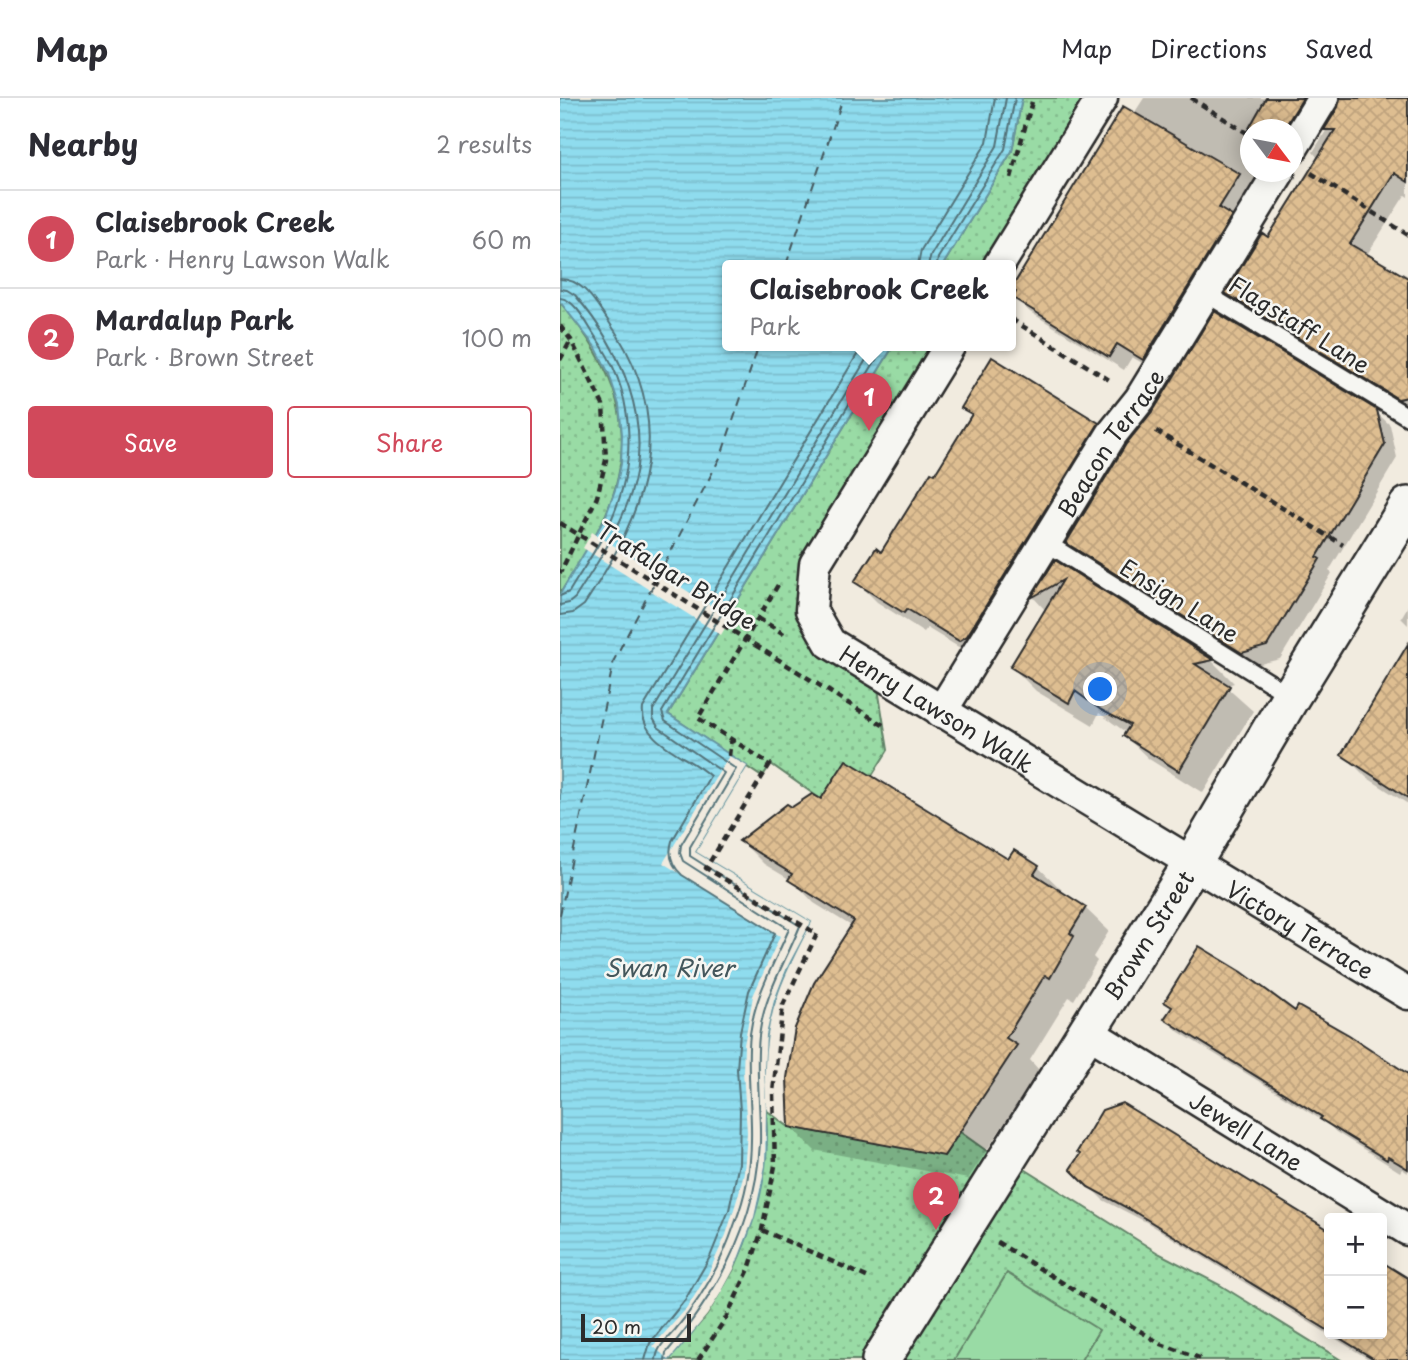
<!DOCTYPE html>
<meta charset="utf-8">
<style>
body{margin:0;font-family:"Playpen Sans",sans-serif;background:#f7f7f7;color:#2b2b33}
.controls{position:absolute;right:21px;bottom:21px;display:grid;overflow:hidden;border-radius:7px;box-shadow:0 4px 18px #0003}
.controls button{width:63px;height:63px;display:grid;place-items:center;padding:0;border:0;border-bottom:2px solid #e1e1e2;background:#fff;color:#2b2b33;font:35px sans-serif}
.compass{position:absolute;left:680px;top:21px;width:63px;height:63px;border-radius:50%;background:#fff;box-shadow:0 4px 18px #0003;rotate:122deg}
.scale{position:absolute;left:21px;bottom:18px;width:110px;box-sizing:border-box;padding-left:7px;border:4px solid #2b2b2b;border-top:0;font-size:19px;line-height:24px;white-space:nowrap;color:#2b2b2b;-webkit-text-stroke:5px #f6f6f2;paint-order:stroke}
.you{position:absolute;left:541px;top:592px;width:24px;height:24px;margin:-18px;border:5px solid #fff;border-radius:50%;background:#1a73e8;box-shadow:0 0 0 10px #1a73e833}
.badge{display:grid;place-items:center;width:46px;height:46px;border-radius:50%;background:#d1495b;color:#fff;font-size:23px;font-weight:700}
.pin{position:absolute;translate:-50% -58px;filter:drop-shadow(0 2px 4px #0008)}
.pin::after{content:'';position:absolute;top:37px;width:24px;height:21px;background:inherit;clip-path:polygon(0 0,100% 0,50% 100%)}
.popup{position:absolute;left:162px;top:162px;width:294px;height:91px;box-sizing:border-box;display:grid;place-content:center;border-radius:7px;background:#fff;filter:drop-shadow(0 2px 5px #0005);font-size:23px;white-space:nowrap;color:#7c7c81}
.popup b{font-size:26px;color:#2b2b33}
.popup::after{content:'';position:absolute;left:50%;top:100%;margin-left:-14px;border:14px solid transparent;border-top-color:#fff}
.list{margin:0;padding:0;list-style:none}
h2{display:flex;justify-content:space-between;align-items:center;height:91px;margin:0;padding:0 28px;font-size:30px}
h2 small{font-size:23px;font-weight:400;color:#7c7c81}
.list li{display:grid;grid-template-columns:46px 1fr auto;gap:21px;align-items:center;box-sizing:border-box;height:98px;padding:0 28px;border-top:2px solid #e1e1e2}
.list b{display:block;font-size:26px;white-space:nowrap}
.list p{margin:0;font-size:23px;white-space:nowrap;color:#7c7c81}
.list em{font-size:23px;font-style:normal;color:#7c7c81}
.actions{display:flex;gap:14px;padding:21px 28px}
.actions a{flex:1;padding:16px 0;border:2px solid #d1495b;border-radius:7px;text-align:center;font-size:24px;color:#d1495b}
.actions .main{background:#d1495b;color:#fff}
.map{position:relative;flex:none;width:848px;height:1262px;overflow:hidden}
header{display:flex;align-items:center;gap:42px;box-sizing:border-box;height:98px;padding:0 35px;background:#fff;border-bottom:2px solid #e1e1e2}
header strong{font-size:33px}
nav{display:flex;gap:38px;margin-inline-start:auto;font-size:24px}
main{display:flex}
aside{flex:1;background:#fff}
.map>svg:first-child{display:block}
.grass{fill:url(#grass-dots);stroke:#628368;stroke-width:2}
.pitch{fill:#99dba5;stroke:#628368;stroke-width:2}
.water{fill:url(#water-rules);stroke:#6795a0;stroke-width:2}
.pier{fill:#f1ebdf}
.shadow{fill:#0003}
.lines{fill:none;stroke-linecap:round;stroke-linejoin:round}
.shore{stroke:#537279;stroke-width:2}
.ferry{stroke:#44575c;stroke-width:2;stroke-dasharray:9 7;stroke-linecap:butt}
.building{fill:url(#building-cross-hatch);stroke:#2b2b2b;stroke-width:2}
.service-casing{stroke:#2b2b2b;stroke-width:21}
.minor-casing{stroke:#2b2b2b;stroke-width:35}
.tertiary-casing{stroke:#2b2b2b;stroke-width:42}
.path{stroke:#2b2b2b;stroke-width:4.5;stroke-dasharray:7 5;stroke-linecap:butt}
.service{stroke:#f6f6f2;stroke-width:16}
.minor{stroke:#f6f6f2;stroke-width:30}
.tertiary{stroke:#f6f6f2;stroke-width:37}
.path-bridge{stroke:#2b2b2b;stroke-width:4.5;stroke-dasharray:7 5;stroke-linecap:butt}
.labels{text-anchor:middle;dominant-baseline:central;stroke-width:5;stroke-linejoin:round;paint-order:stroke}
.street-label{font-size:23px;fill:#2b2b2b;stroke:#f6f6f2}
.water-label{font-size:24px;font-style:italic;fill:#44575c;stroke:#f6f6f2}
</style>
<header>
<strong>Map</strong>
<nav><a>Map</a><a>Directions</a><a>Saved</a></nav>
</header>
<main>
<aside>
<h2>Nearby<small>2 results</small></h2>
<ul class="list">
<li><span class="badge">1</span><div><b>Claisebrook Creek</b><p>Park · Henry Lawson Walk</p></div><em>60 m</em></li>
<li><span class="badge">2</span><div><b>Mardalup Park</b><p>Park · Brown Street</p></div><em>100 m</em></li>
</ul>
<div class="actions"><a class="main">Save</a><a>Share</a></div>
</aside>
<div class="map">
<svg width="848" height="1262" viewBox="0 0 848 1262">
<defs>
<pattern id="grass-dots" width="8" height="8" patternUnits="userSpaceOnUse" patternTransform="scale(1.75)"><rect width="8" height="8" fill="#99dba5"/><path d="M2 2h.1M6 6h.1" fill="none" stroke="#84bc8e" stroke-width="1.8" stroke-linecap="round"/></pattern>
<pattern id="water-rules" width="6" height="5" patternUnits="userSpaceOnUse" patternTransform="scale(1.75)"><rect width="6" height="5" fill="#8fdcee"/><path d="M0 2.5h6" fill="none" stroke="#7cbdcc"/></pattern>
<pattern id="building-cross-hatch" width="8" height="8" patternUnits="userSpaceOnUse" patternTransform="scale(1.75)"><rect width="8" height="8" fill="#debe91"/><path d="M0 0l8 8M0 8l8-8" fill="none" stroke="#bfa37d"/></pattern>
</defs>
<rect width="100%" height="100%" fill="#f1ebdf"/>
<filter id="ink" filterUnits="userSpaceOnUse"><feTurbulence type="fractalNoise" baseFrequency=".0143" numOctaves="2"/><feDisplacementMap in="SourceGraphic" scale="14" xChannelSelector="R" yChannelSelector="G"/><feConvolveMatrix kernelMatrix="1 2 1 2 8 2 1 2 1" color-interpolation-filters="sRGB"/></filter>
<g filter="url(#ink)">
<path class="grass" d="M462 0H542L439 167H383L452 53Z
M0 204C55 268 81 334 46 416 34 444 15 470 0 496Z
M334 247H390L255 466 251 512 315 572 328 652 286 719 211 666 202 679 108 616Z
M206 1012 229 1029 337 1048 349 1029 384 1058 400 1034 445 1066 447 1060 598 1155 660 1187 781 1262H109L147 1217 174 1171 185 1145 207 1041Z"/>
<path class="pitch" d="M447 1175 539 1232 521 1262H394Z"/>
<path class="water" d="M0 0H462L452 53 383 167H167V247H334L108 616 187 668 135 754 251 824C225 873 205 913 204 969 203 1003 210 1036 205 1070 195 1144 159 1207 109 1262H0V496L45 420 56 389 61 366 62 336 59 307 49 276 36 250 0 204Z"/>
<path class="pier" d="M32 434 171 520 161 537 23 450Z
M169 658 187 668 135 754 251 824 227 869 214 902 206 937 204 971 206 1012 205 1068 194 1119 174 1171 162 1193 147 1217 109 1262 93 1248 127 1210 148 1176 166 1137 179 1095 184 1074 187 1034 183 973 184 947 193 898 220 838 103 765Z"/>
<path class="shadow" d="M584 0H769L732 32H690V74H705L599 275 572 259 564 272 470 214 455 200Z
M782 0H848V99L845 97 806 158 839 177 841 174 848 178V311L682 210 668 195 709 142 758 60 753 54 780 10Z
M404 310 538 326 557 346 420 562 367 530 364 534 317 504 297 484 322 456 376 379 412 318Z
M816 314 830 327 837 360 769 473 772 475 720 561 696 567 521 457 508 444Z
M495 465 652 563 674 585 665 588 693 613 643 695 589 661 565 638 567 635 539 615 533 627 476 593 452 569 486 513 474 500Z
M848 508V527L841 520Z
M848 550V706L806 679 783 656Z
M262 704 449 763 478 769 502 792 500 795 525 810 549 833 533 859 537 863 514 902 509 899 470 962 479 972 408 1081 254 1052 231 1029 293 829 254 805 234 784 204 766 181 743 232 711Z
M606 903 735 915 848 976V1075L842 1071 840 1074 776 1034 768 1026 619 934 606 921 613 910Z
M562 1007 769 1134V1236H822V1166L848 1182V1262H810L588 1125 543 1102 512 1071Z"/>
<g class="lines">
<path class="shore" d="M358 167 361 152 427 44 435 0
M368 167 371 157 437 48 446 0
M377 167 378 160 445 51 455 0
M0 181C23 181 35 204 47 221 120 324 88 410 24 507L13 515 0 517
M0 191 7 192 15 197C61 251 94 323 71 395 59 433 36 467 15 500L9 505 0 507
M0 200C15 201 27 226 35 238 74 292 78 360 52 420 41 446 23 470 9 494L0 498
M85 1262 90 1245 125 1202 150 1159 169 1112 179 1065 180 1013 177 971 180 934 189 893 215 835 122 777C111 767 108 756 112 743L150 678C129 658 79 644 83 610L303 247
M96 1262C97 1249 107 1241 115 1232 142 1200 162 1164 175 1125 185 1099 191 1070 191 1042 192 1006 186 971 190 936 195 897 214 866 229 831L123 763 120 755 121 747 164 675 98 629 93 620V612L315 247
M105 1262 106 1255C158 1195 196 1126 200 1045 201 1009 195 974 199 938 204 897 225 865 240 828L130 758V749L176 671 105 623 102 614 325 247"/>
<path class="ferry" d="M226 167 283 0
M0 817 54 562 161 358 199 247"/>
</g>
<path class="building" d="M706 0H743L723 32H688Z
M780 0H848V84L834 75 790 146 848 180V299L838 301 665 195 702 135 708 139 775 32H764L778 9Z
M563 8 680 76 659 110 672 118 583 262 557 246 549 259 453 200 456 194 451 191Z
M654 213 817 312 825 346 757 459 760 461 707 548 682 555 506 445 566 346 595 310Z
M432 259 539 325 407 538 399 543 347 511 344 515 294 484 316 450 321 454 371 374 375 376 412 316 401 310Z
M495 462 653 562 635 566 670 588 619 673 563 638 570 627 541 612 515 593 509 605 450 569 503 482 471 500Z
M848 546V700L781 657Z
M286 662 448 761 454 752 479 768 474 776 526 809 510 835 514 838 490 880 485 877 446 940 457 947 384 1058 229 1029 227 980 235 930 254 885 294 823 228 782 232 776 179 743 227 706 232 709 252 696 261 701Z
M639 848 682 874 735 913 738 908 789 937 848 976V1071L828 1059 827 1062 760 1021 762 1019 604 921 612 909 604 904Z
M562 1005 769 1132V1233L573 1113 528 1089 510 1071 520 1056 517 1054 542 1012Z
M822 1164 848 1180V1262H816L773 1236H822Z"/>
<g class="lines">
<defs>
<path id="service" d="M645 195 848 319
M485 444 731 598"/>
<g id="minor">
<path d="M732 51 763 0"/>
<path d="M439 167 542 0"/>
<path id="s1" d="M390 247 255 466 251 512 270 545 848 896"/>
<path id="s2" d="M381 614 552 336 580 301 719 74"/>
<path id="s3" d="M526 933 848 1132"/>
</g>
<g id="tertiary">
<path id="s4" d="M321 1262 632 766 731 598 848 408"/>
</g>
</defs>
<use href="#service" class="service-casing"/>
<use href="#minor" class="minor-casing"/>
<use href="#tertiary" class="tertiary-casing"/>
<path class="path" d="M631 0 690 37
M751 75 848 137
M451 80 473 0
M451 221 551 283
M0 228 11 242 43 307 46 362 37 399 0 475
M0 262 11 242
M596 333 783 447
M198 520 224 536
M195 547 323 627
M169 658 171 641
M202 1132 311 1181
M437 1144 601 1246 645 1262
M138 1262 166 1220 189 1171 202 1132 215 1068 213 994 223 907 257 836 146 770 210 666 138 620 218 487"/>
<use href="#service" class="service"/>
<use href="#minor" class="minor"/>
<use href="#tertiary" class="tertiary"/>
<path class="path-bridge" d="M0 425 195 547"/>
</g>
</g>
<g class="labels">
<g class="street-label">
<text transform="translate(740 226) rotate(32)">Flagstaff Lane</text>
<text stroke="none"><textPath href="#s2" startOffset="318">Beacon Terrace</textPath></text>
<text transform="translate(117 477) rotate(32)">Trafalgar Bridge</text>
<text transform="translate(620 502) rotate(32)">Ensign Lane</text>
<text stroke="none"><textPath href="#s1" startOffset="467">Henry Lawson Walk</textPath></text>
<text stroke="none"><textPath href="#s1" startOffset="892">Victory Terrace</textPath></text>
<text stroke="none"><textPath href="#s4" startOffset="502">Brown Street</textPath></text>
<text stroke="none"><textPath href="#s3" startOffset="189">Jewell Lane</textPath></text>
</g>
<g class="water-label">
<text x="109" y="869">Swan River</text>
</g>
</g>
</svg>
<div class="controls">
<button>+</button>
<button>−</button>
</div>
<svg class="compass" viewBox="-18 -18 36 36"><path d="M0-13l5 13h-10z" fill="#e53935"/><path d="M0 13l5-13h-10z" fill="#7c7c81"/></svg>
<div class="scale">20 m</div>
<div class="you"></div>
<div class="pin badge" style="left:309px;top:333px">1</div>
<div class="popup"><b>Claisebrook Creek</b>Park</div>
<div class="pin badge" style="left:376px;top:1132px">2</div>
</div>
</main>
